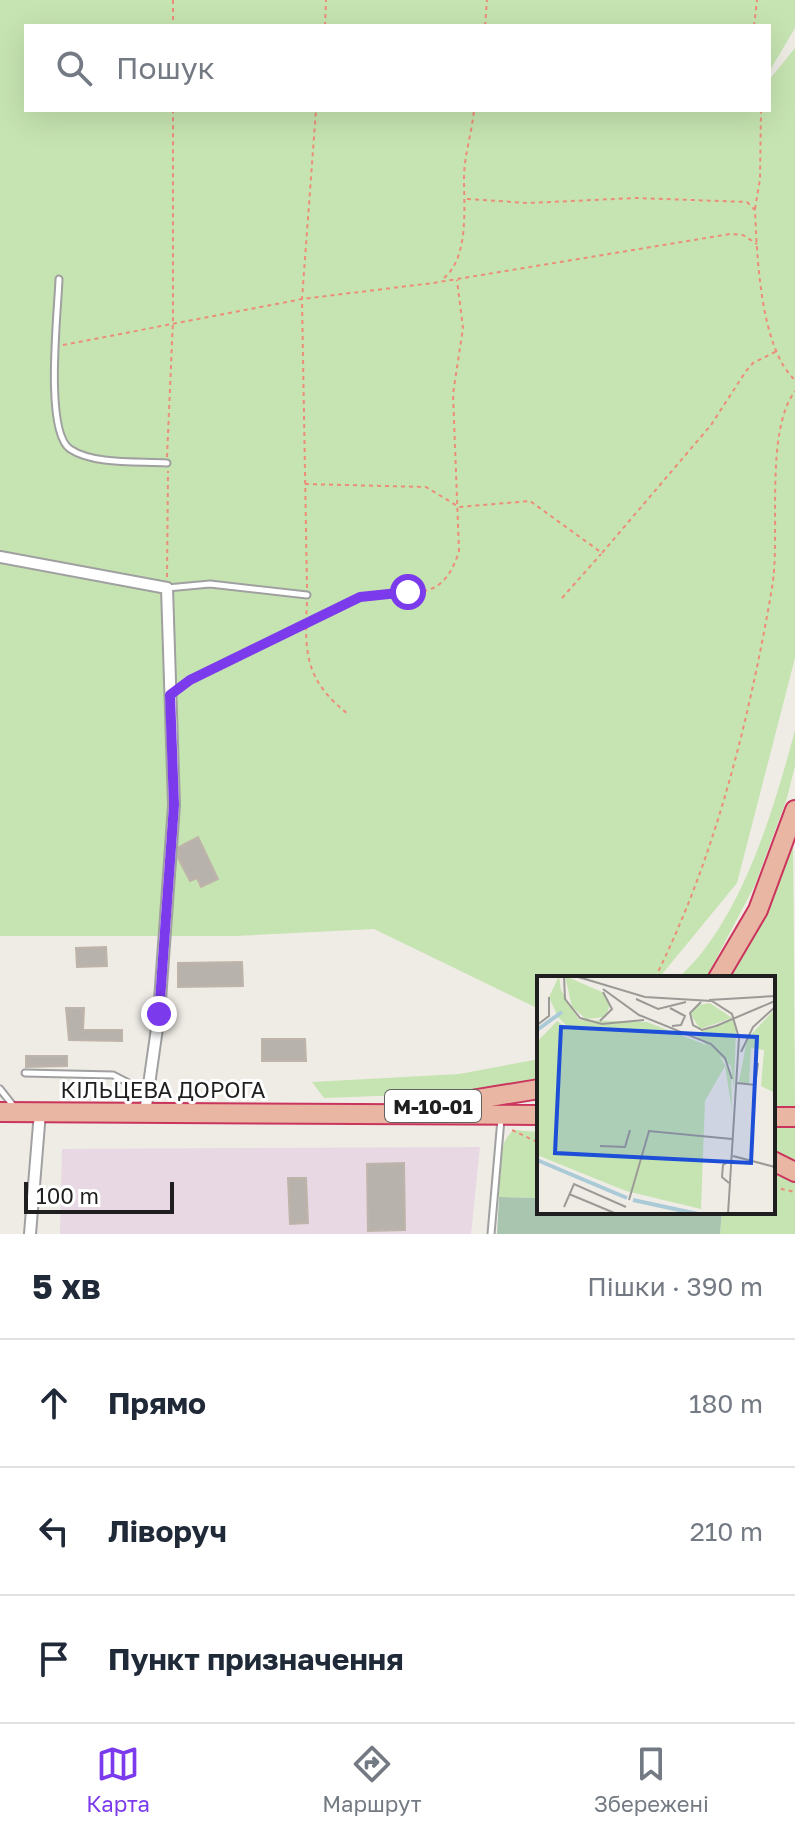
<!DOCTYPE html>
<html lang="uk">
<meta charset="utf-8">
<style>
body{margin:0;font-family:"Golos Text",sans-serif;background:#f2f2f3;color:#1f2937}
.scale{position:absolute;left:24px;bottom:20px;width:150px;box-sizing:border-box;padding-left:8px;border:4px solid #1f1f1f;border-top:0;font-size:22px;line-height:28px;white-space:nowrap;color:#1f1f1f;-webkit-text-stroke:6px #fff;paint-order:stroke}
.stop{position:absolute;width:24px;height:24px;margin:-18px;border:6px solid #7c3aed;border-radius:50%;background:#fff}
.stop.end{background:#7c3aed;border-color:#fff;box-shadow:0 2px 8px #0008}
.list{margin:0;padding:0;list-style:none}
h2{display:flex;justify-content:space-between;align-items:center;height:104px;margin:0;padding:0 32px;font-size:34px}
h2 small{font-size:26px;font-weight:400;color:#747a83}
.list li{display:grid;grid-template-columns:52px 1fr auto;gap:24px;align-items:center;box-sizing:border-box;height:128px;padding:0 32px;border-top:2px solid #e0e1e3}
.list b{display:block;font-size:30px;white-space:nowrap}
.list em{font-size:26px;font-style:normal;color:#747a83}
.icon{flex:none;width:44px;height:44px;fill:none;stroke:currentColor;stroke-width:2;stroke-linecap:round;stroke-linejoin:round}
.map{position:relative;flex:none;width:795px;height:1234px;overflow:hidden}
.search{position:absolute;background:#fff;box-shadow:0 8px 32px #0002;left:24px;right:24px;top:24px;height:88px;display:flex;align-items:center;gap:20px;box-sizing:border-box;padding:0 28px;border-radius:0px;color:#747a83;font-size:30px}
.sheet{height:488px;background:#fff}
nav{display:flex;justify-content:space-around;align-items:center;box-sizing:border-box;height:112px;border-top:2px solid #e0e1e3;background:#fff;font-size:22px;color:#747a83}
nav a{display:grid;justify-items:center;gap:4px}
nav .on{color:#7c3aed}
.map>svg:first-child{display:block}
.industrial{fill:#e7d8e3}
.grass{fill:#c6e4b1}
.cemetery{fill:#a9c5af}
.building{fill:#b8b2ac;stroke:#bfb4aa;stroke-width:2}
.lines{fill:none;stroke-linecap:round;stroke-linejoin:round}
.service-casing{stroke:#a0a0a0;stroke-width:9}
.minor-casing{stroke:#a0a0a0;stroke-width:14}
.trunk-casing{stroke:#ca355d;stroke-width:22}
.path{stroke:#ec8d79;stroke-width:2;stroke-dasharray:4 4;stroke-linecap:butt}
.service{stroke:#fff;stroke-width:5}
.minor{stroke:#fff;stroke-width:10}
.trunk{stroke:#e8b6a2;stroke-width:18}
.route{stroke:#7c3aed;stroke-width:10}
.labels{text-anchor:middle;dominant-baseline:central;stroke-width:6;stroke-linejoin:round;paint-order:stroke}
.shield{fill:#fff;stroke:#626262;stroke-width:2}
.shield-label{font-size:20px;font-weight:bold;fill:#1f1f1f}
.street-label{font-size:22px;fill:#1f1f1f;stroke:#fff}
.inset-river{fill:none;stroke:#aacad8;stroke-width:4}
.inset-road{fill:none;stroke:#9c9a96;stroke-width:2}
.view{fill:#1d4ed8;fill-opacity:0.15;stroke:#1d4ed8;stroke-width:4}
.inset-edge{fill:none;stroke:#1f1f1f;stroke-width:4}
</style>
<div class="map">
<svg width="795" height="1234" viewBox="0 0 795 1234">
<rect width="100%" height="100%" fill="#efece6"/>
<path class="industrial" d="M480 1147 471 1234H60L62 1149Z"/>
<path class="grass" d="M0 0H795V28L769 72V26H26V110H769V80L795 48V658L737 883 659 978H539V1009L374 929 236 936H0Z
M795 730V766L787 798 755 885 706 978H678C741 922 774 809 795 730Z
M793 834 795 1108 773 1109V978H723Z
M539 1059V1081L459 1093 324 1098 312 1082 459 1074Z
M795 1126V1162L773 1153V1127Z
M514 1130 539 1132V1198L499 1197C500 1177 496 1143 514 1130Z
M773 1168 795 1179V1234H720L722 1212H773Z"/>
<path class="cemetery" d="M499 1197 539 1198V1212H722L720 1234H497Z"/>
<path class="building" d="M198 837 218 879 201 887 197 878 190 881 178 858 179 847Z
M106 947 107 966 77 967 76 948Z
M242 962 243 986 178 987V963Z
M66 1008H84L83 1030H122V1041L69 1040Z
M262 1039H305L306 1061H262Z
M26 1056H67V1066L26 1067Z
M404 1163 405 1230 368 1231 367 1164Z
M288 1178H306L308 1223 290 1224Z"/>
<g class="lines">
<defs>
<path id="service" d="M59 279C58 311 44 431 70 449 94 465 139 461 167 463
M167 588 210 584 307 595
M25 1073 113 1075 146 1092
M0 1089 15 1108
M491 1234 501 1119"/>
<path id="minor" d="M0 557 167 588 174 805 159 1014 145 1113
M30 1234 40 1112"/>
<path id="trunk" d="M718 978 758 910 795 810
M441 1105 539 1089
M0 1112 539 1115
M773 1117H795
M773 1161 795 1172"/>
</defs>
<use href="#service" class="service-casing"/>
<use href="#minor" class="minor-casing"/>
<use href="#trunk" class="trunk-casing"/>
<path class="path" d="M173 0V26
M325 26 326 0
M485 26 487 0
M754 26 757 0
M467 199 528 203 636 198 747 202 755 210C757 255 760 348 795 380
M755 209 760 179 761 110
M444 278C469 257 464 208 464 178 464 156 472 132 474 110
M63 345 302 299 433 283 730 234 743 235 757 244
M167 457 173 320V110
M305 484 426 487 459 507 530 501 602 553 711 425 746 371 753 363 777 351
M167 577 168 471
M307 588 302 299 316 110
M562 598 601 554
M307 602C304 654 306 681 348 714
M181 687 360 597C408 585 441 610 459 551L453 394 463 328 457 280
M655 978C715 858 749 721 772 588 781 535 764 433 795 391
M512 1130 539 1143
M773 1187 795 1192"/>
<use href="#service" class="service"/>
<use href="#minor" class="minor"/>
<use href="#trunk" class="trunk"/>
</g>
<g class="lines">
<path class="route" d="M159 1014 174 805 170 695 190 680 360 597 408 592"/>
</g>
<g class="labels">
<rect class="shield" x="385" y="1090" width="96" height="32" rx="6"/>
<g class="shield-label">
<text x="433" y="1106">М-10-01</text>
</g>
<g class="street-label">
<text x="163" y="1089">КІЛЬЦЕВА ДОРОГА</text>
</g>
</g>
<g transform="translate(537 976)">
<rect width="238" height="238" fill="#efece6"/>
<path d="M22 0 24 14 42 44 110 46 177 72 194 98 195 135 188 90 168 125 164 233 89 215 0 179V66L20 45 34 54 21 41 12 21ZM28 0 65 16 73 28 69 41 49 43 35 31ZM173 27 195 42 163 53 153 37 161 29ZM238 33V117L224 110 227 74 214 72 212 108 202 106 210 63ZM196 44 199 51 197 113 194 90 157 58Z" fill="#c6e4b1"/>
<path class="inset-river" d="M0 54 25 36M0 184 90 222M96 224 161 238"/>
<path class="inset-road" d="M27 0 28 23 43 42 65 48 107 44M38 0 108 21 175 25 195 38 202 62 191 238M66 13 102 39 174 68 188 82 195 103M99 23 121 33 149 26M172 24 238 20M164 26 153 37 156 49 165 54 182 49M133 32 148 40 144 49 135 50M63 45 75 33 66 16M0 49 12 40V21M179 50 238 25M204 76 216 51 238 31M200 107 218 109 221 87M63 170 88 171 93 154M196 180 238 191M192 207 185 201 186 189 194 184M32 218 80 238M92 224 112 155 195 163M27 231 37 208 89 231"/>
<path class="view" d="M24 51 220 61 214 187 18 177Z"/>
<rect width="238" height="238" class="inset-edge"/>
</g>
</svg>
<div class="scale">100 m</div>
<div class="stop" style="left:408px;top:592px"></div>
<div class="stop end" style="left:159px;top:1014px"></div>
<div class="search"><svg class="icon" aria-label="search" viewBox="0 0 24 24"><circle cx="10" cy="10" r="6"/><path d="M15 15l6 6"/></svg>Пошук</div>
</div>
<section class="sheet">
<h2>5 хв<small>Пішки · 390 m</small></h2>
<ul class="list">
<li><svg class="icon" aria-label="ahead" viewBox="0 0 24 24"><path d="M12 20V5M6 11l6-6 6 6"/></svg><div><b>Прямо</b></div><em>180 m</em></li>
<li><svg class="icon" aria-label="left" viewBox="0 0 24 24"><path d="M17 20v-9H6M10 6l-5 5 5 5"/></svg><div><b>Ліворуч</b></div><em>210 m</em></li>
<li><svg class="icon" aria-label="arrive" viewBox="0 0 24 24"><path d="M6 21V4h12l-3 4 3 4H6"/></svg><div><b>Пункт призначення</b></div></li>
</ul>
</section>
<nav>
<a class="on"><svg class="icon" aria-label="map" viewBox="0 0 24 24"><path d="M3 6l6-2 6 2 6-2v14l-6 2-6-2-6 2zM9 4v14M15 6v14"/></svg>Карта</a>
<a><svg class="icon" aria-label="directions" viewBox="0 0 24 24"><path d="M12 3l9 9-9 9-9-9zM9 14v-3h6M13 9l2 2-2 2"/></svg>Маршрут</a>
<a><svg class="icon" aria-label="saved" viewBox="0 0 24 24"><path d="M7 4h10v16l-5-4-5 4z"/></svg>Збережені</a>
</nav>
